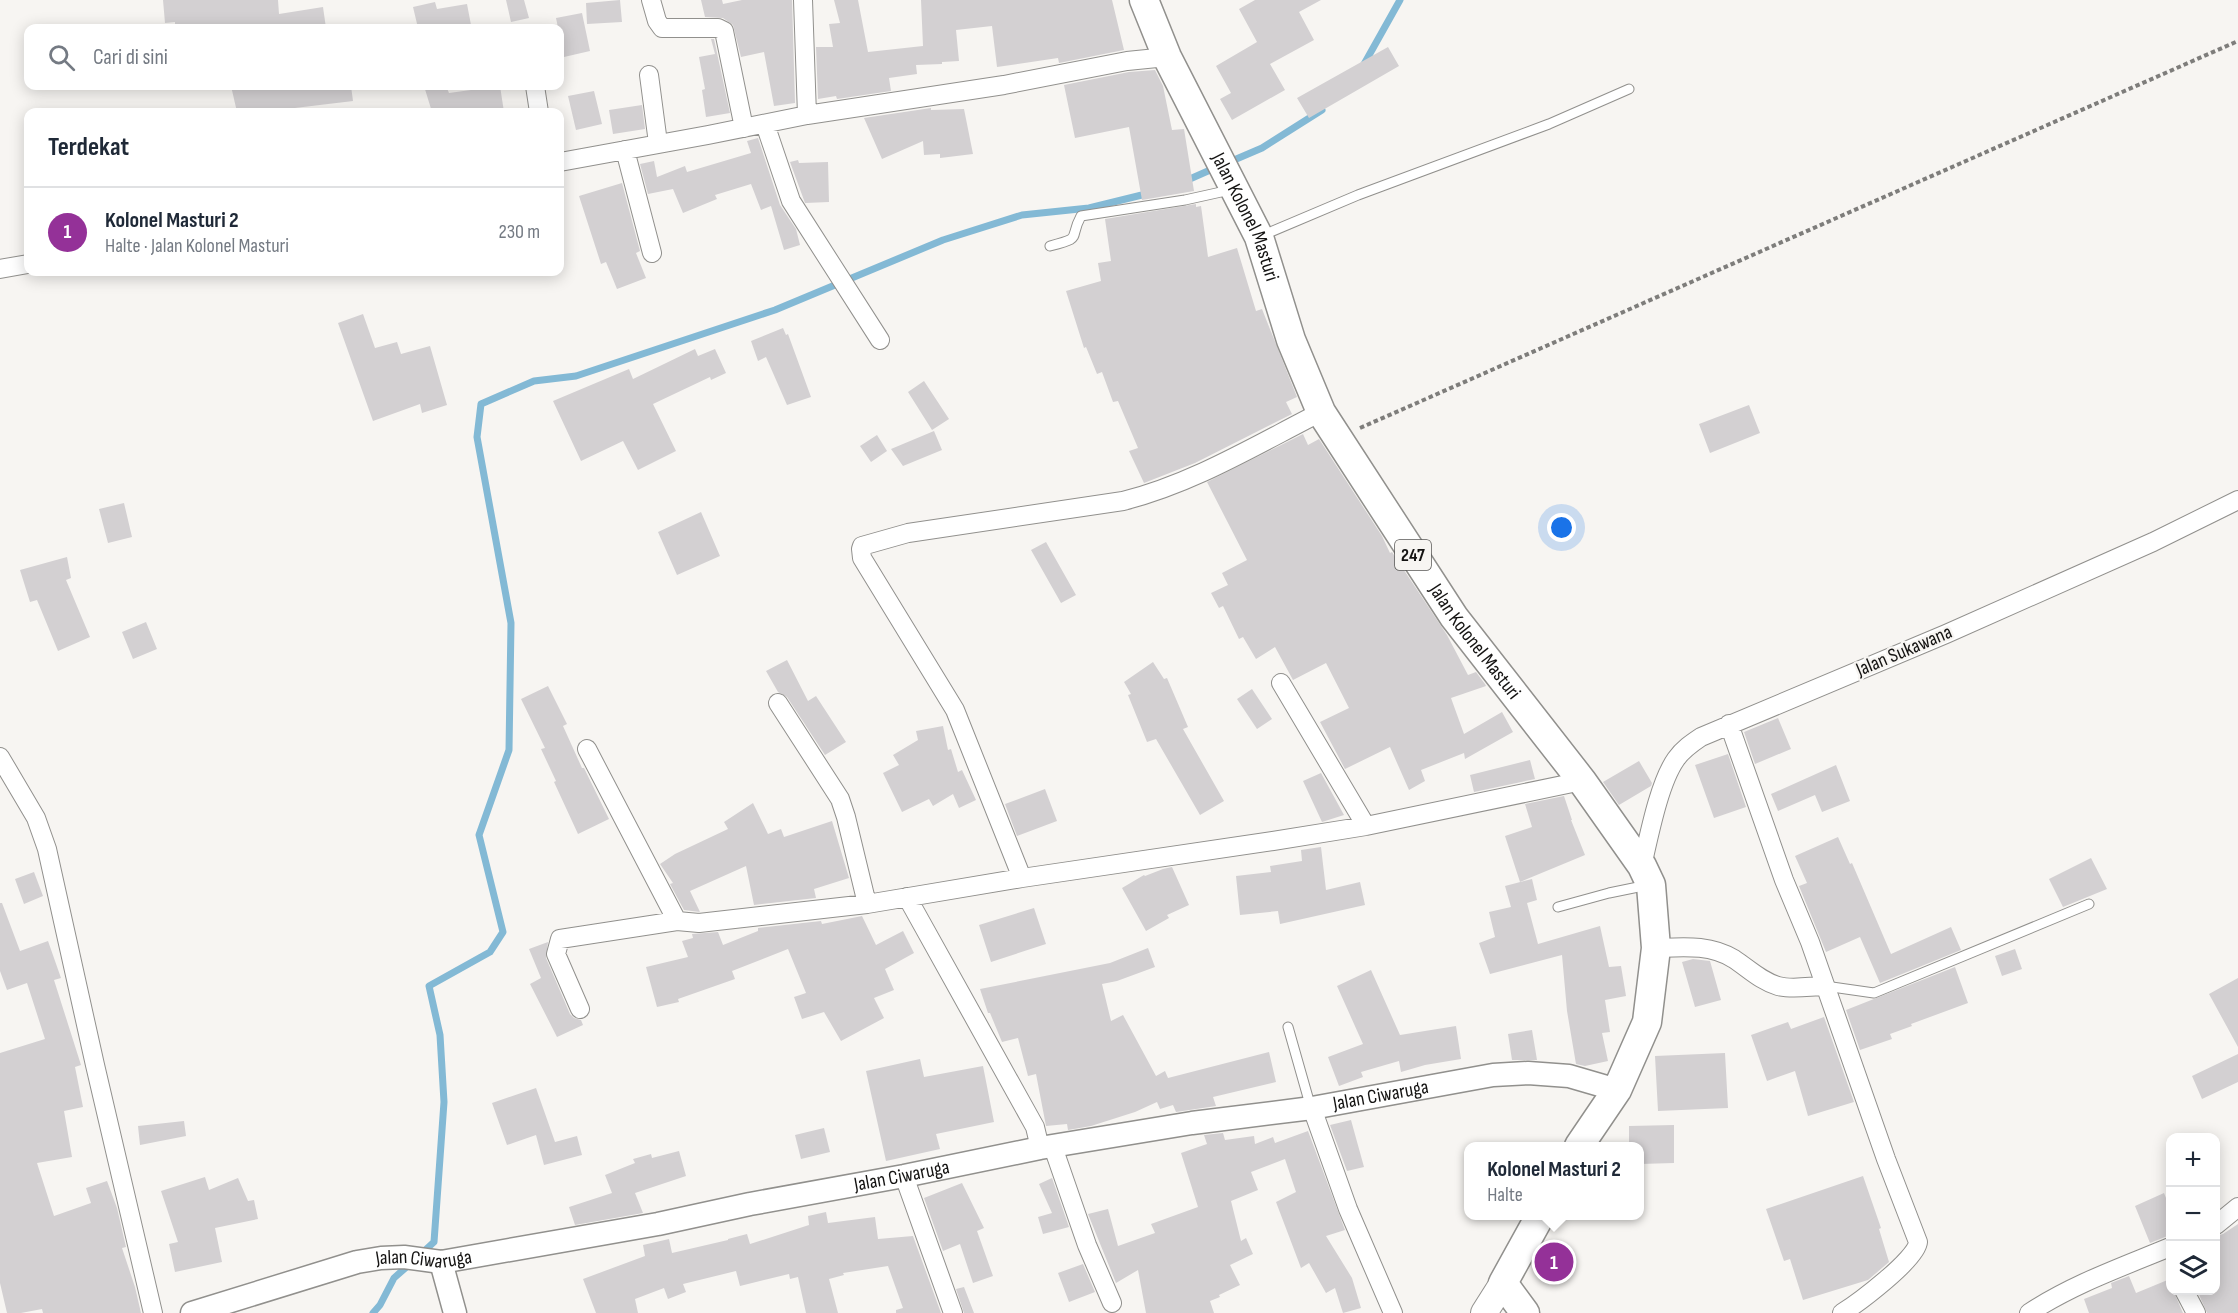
<!DOCTYPE html>
<html lang="id">
<meta charset="utf-8">
<style>
body{margin:0;font-family:"Sofia Sans Condensed",sans-serif;background:#f6f6f7;color:#1f2937}
.controls{position:absolute;right:18px;bottom:18px;display:grid;overflow:hidden;border-radius:12px;box-shadow:0 3px 15px #0003}
.controls button{width:54px;height:54px;display:grid;place-items:center;padding:0;border:0;border-bottom:2px solid #e0e1e3;background:#fff;color:#1f2937;font:30px sans-serif}
.you{position:absolute;left:1562px;top:528px;width:21px;height:21px;margin:-15px;border:4px solid #fff;border-radius:50%;background:#1a73e8;box-shadow:0 0 0 9px #1a73e833}
.badge{display:grid;place-items:center;width:39px;height:39px;border-radius:50%;background:#943198;color:#fff;font-size:20px;font-weight:700}
.pin{position:absolute;translate:-50% -50%;border:3px solid #fff;box-shadow:0 2px 6px #0006}
.popup{position:absolute;left:1464px;top:1142px;width:180px;height:78px;box-sizing:border-box;display:grid;place-content:center;border-radius:12px;background:#fff;filter:drop-shadow(0 2px 4px #0005);font-size:20px;white-space:nowrap;color:#747a83}
.popup b{font-size:22px;color:#1f2937}
.popup::after{content:'';position:absolute;left:50%;top:100%;margin-left:-12px;border:12px solid transparent;border-top-color:#fff}
.list{margin:0;padding:0;list-style:none}
h2{display:flex;justify-content:space-between;align-items:center;height:78px;margin:0;padding:0 24px;font-size:26px}
h2 small{font-size:20px;font-weight:400;color:#747a83}
.list li{display:grid;grid-template-columns:39px 1fr auto;gap:18px;align-items:center;box-sizing:border-box;height:90px;padding:0 24px;border-top:2px solid #e0e1e3}
.list b{display:block;font-size:22px;white-space:nowrap}
.list p{margin:0;font-size:20px;white-space:nowrap;color:#747a83}
.list em{font-size:20px;font-style:normal;color:#747a83}
.icon{flex:none;width:33px;height:33px;fill:none;stroke:currentColor;stroke-width:2;stroke-linecap:round;stroke-linejoin:round}
.map{position:relative;flex:none;width:2238px;height:1313px;overflow:hidden}
.search{position:absolute;background:#fff;box-shadow:0 3px 15px #0003;left:24px;top:24px;width:540px;height:66px;display:flex;align-items:center;gap:15px;box-sizing:border-box;padding:0 21px;border-radius:12px;color:#747a83;font-size:22px}
.panel{position:absolute;background:#fff;box-shadow:0 3px 15px #0003;left:24px;top:108px;width:540px;height:168px;border-radius:12px}
.map>svg:first-child{display:block}
.lines{fill:none;stroke-linecap:round;stroke-linejoin:round}
.stream{stroke:#83b9d5;stroke-width:7}
.building{fill:#d3d0d2}
.service-casing{stroke:#91908d;stroke-width:11}
.minor-casing{stroke:#91908d;stroke-width:20}
.tertiary-casing{stroke:#91908d;stroke-width:25}
.secondary-casing{stroke:#91908d;stroke-width:28}
.primary-casing{stroke:#91908d;stroke-width:31}
.path{stroke:#7e7d7b;stroke-width:4;stroke-dasharray:4.5 3;stroke-linecap:butt}
.service{stroke:#fff;stroke-width:9}
.minor{stroke:#fff;stroke-width:18}
.tertiary{stroke:#fff;stroke-width:22}
.secondary{stroke:#fff;stroke-width:26}
.primary{stroke:#fff;stroke-width:28}
.labels{text-anchor:middle;dominant-baseline:central;stroke-width:4.5;stroke-linejoin:round;paint-order:stroke}
.shield{fill:#f7f5f2;stroke:#585755;stroke-width:1.5}
.shield-label{font-size:18px;font-weight:bold;fill:#141312}
.street-label{font-size:20px;fill:#141312;stroke:#f7f5f2}
</style>
<div class="map">
<svg width="2238" height="1313" viewBox="0 0 2238 1313">
<rect width="100%" height="100%" fill="#f7f5f2"/>
<g class="lines">
<path class="stream" d="M1363 66 1400 0
M1227 163 1262 148 1322 110
M1183 182 1217 167
M421 1254 434 1242 444 1102 440 1035 429 986 490 952 503 932 479 835 509 750 511 623 477 437 481 404 534 381 576 376 775 310 943 240 1022 215 1089 208 1150 193
M373 1313 380 1305 394 1278 411 1263"/>
</g>
<path class="building" d="M163 0H278L279 14 323 7 326 28H175V22L165 23Z
M506 0H524L529 18 511 22Z
M620 0 622 22 587 24 586 3Z
M701 0H722L723 4 742 0H792L795 103 774 106 764 52 741 57 733 25 723 18 705 17Z
M834 0H858L868 52 923 46 921 0H1112L1124 50 1059 63 1058 58 997 67 992 26 956 30 959 61 942 62V64L916 65 917 74 889 78 891 91 837 99 836 96 818 99 816 47H833L829 24 840 23Z
M1255 0H1321L1299 12 1314 40 1270 64 1285 90 1232 120 1220 99 1231 93 1216 66 1257 42 1239 9Z
M435 2 437 9 467 4 471 25 446 28H418L413 7Z
M582 13 590 51 564 57 556 18Z
M711 39H714L730 113 706 117 702 90 705 89 699 57 715 54Z
M1388 47 1399 66 1309 118 1297 98Z
M1155 70 1163 86 1172 130 1184 129 1194 191 1142 200 1129 127 1075 138 1064 85 1129 72Z
M231 86H351L353 101 270 111 271 112H237Z
M424 86H446L449 93 500 86 504 112H432Z
M594 91 602 124 576 130 568 96Z
M642 105 645 129 613 134 609 110Z
M931 108V110L964 109 973 154 940 158V154L924 155 923 141 882 159 864 118Z
M758 138 780 205 796 229 800 245 784 250 771 206 761 210 751 184 715 195 717 199 683 213 673 189 648 194 640 164 654 161 657 177 685 166 687 172 751 153 747 141Z
M798 160 799 163 828 162 829 202 805 203 790 162Z
M622 183 640 251 636 253 646 278 617 289 606 262 601 264 579 196Z
M1196 204V207L1201 206 1208 257 1237 248 1256 311 1262 309 1297 397 1286 402 1292 414 1195 463 1144 483 1129 451 1138 448 1118 401 1113 402 1102 372 1097 374 1086 347 1084 348 1066 291 1101 281 1098 263 1111 261 1105 219Z
M363 314 375 348 397 342 401 354 430 346 447 405 422 413 420 404 373 421 338 323Z
M783 328 786 335 788 334 811 397 787 405 766 357 758 361 751 341Z
M695 349 698 356 715 349 726 373 711 380 710 377 653 404 676 451 638 470 623 441 581 461 553 401 629 369 633 379Z
M924 381 949 419 932 430 908 392Z
M1749 405 1760 433 1710 453 1699 424Z
M934 431 942 450 903 466 891 449Z
M1303 434 1308 445 1319 439 1382 536 1390 553 1392 552 1447 635 1468 675 1476 672 1485 684 1486 686 1451 698 1464 734 1502 712 1513 732 1465 759 1464 753 1421 770 1425 781 1409 790 1390 747 1345 769 1320 722 1349 708 1326 663 1293 680 1275 647 1256 659 1243 637 1239 639 1223 606 1219 608 1211 593 1228 585 1222 573 1247 560 1207 482Z
M877 435 887 451 871 462 860 446Z
M124 503 132 537 108 543 99 509Z
M701 512 720 556 677 575 658 532Z
M1046 542 1076 595 1061 603 1031 550Z
M67 557 71 578 66 580 90 637 58 651 37 600 30 602 20 570Z
M146 622 157 649 133 659 122 632Z
M787 660 808 701 816 696 846 742 825 755 787 697 778 692 766 671Z
M1153 662 1164 679 1167 678 1188 727 1183 729 1224 801 1200 815 1156 739 1147 742 1128 695 1131 694 1124 682Z
M548 686 567 724 563 726 582 768H584L609 819 578 834 554 782 556 781 541 749 545 748 521 699Z
M1252 689 1272 719 1257 729 1237 699Z
M1778 718 1791 749 1755 764 1744 732Z
M943 726 948 750 951 749 958 772 962 770 976 800 959 808 953 794 933 806 929 799 902 812 883 773 899 765 893 755 918 740 916 731Z
M1728 754 1746 807 1714 818 1695 765Z
M1530 760 1535 779 1474 792 1470 775Z
M1639 761 1652 783 1651 786 1619 805 1603 782Z
M1836 765 1850 801 1822 812 1815 795 1778 811 1771 794Z
M1321 773 1344 815 1322 822 1303 781Z
M1045 789 1057 821 1017 836 1005 804Z
M1564 796 1572 820H1571L1585 855 1520 882 1505 836 1532 827 1525 804Z
M753 803 768 834 781 829 784 837 832 821 849 878 814 889 816 898 754 905 746 866 690 891 700 912 684 910 670 884 673 883 660 864 675 854 728 829 724 822Z
M1838 837 1850 864 1852 863 1891 954 1951 927 1961 950 1880 983 1860 937 1826 952 1799 886 1807 883 1795 856Z
M1321 847 1326 890 1360 882 1365 905 1280 924 1278 911 1240 915 1236 876 1271 872 1270 866 1302 861 1301 850Z
M2091 858 2107 889 2063 907 2049 879Z
M1172 867 1189 905 1167 915 1169 918 1146 931 1122 888 1144 875 1145 876 1163 869Z
M34 872 43 896 24 904 15 879Z
M1532 879 1537 900 1527 903 1538 944 1600 926 1609 967 1621 966 1626 996 1605 1000 1610 1032 1602 1033 1608 1061 1585 1066 1576 1064 1567 1011 1562 955 1490 974 1479 943 1495 937 1489 912 1511 907 1505 886Z
M0 903H2L20 951 48 941 61 978 54 980 81 1065 75 1067 83 1107 64 1111 72 1157 37 1163 54 1216 91 1203 86 1188 107 1181 117 1208 126 1247 122 1248 135 1287 141 1313H43L42 1309 21 1313H7L0 1283V1053L45 1039 27 983 7 990 0 971Z
M1034 908 1046 944 991 962 979 925Z
M862 916 876 945 903 931 914 953 885 969 894 990 874 998 884 1018 841 1041 824 1012 802 1019 794 997 806 993 788 949 732 971 735 979 678 999 679 1002 657 1007 646 967 688 957 682 941 693 938 692 934 718 932 723 945 758 931V928L821 921 822 924Z
M548 942 546 958 570 1014 574 1018 581 1020 583 1025 557 1037 530 984 541 978 529 949Z
M1148 948 1155 967 1117 981 1102 984 1111 1021 1123 1015 1156 1076 1165 1071 1168 1078 1269 1052 1276 1082 1213 1097 1216 1106 1176 1112 1173 1105 1160 1109 1157 1102 1135 1112 1091 1126 1068 1130 1067 1124 1046 1126 1036 1074 1028 1076 1018 1038 1002 1042 990 1013H988L980 989 1110 963Z
M2015 949 2022 969 2002 976 1995 956Z
M1693 959 1710 961 1721 1000 1695 1007 1682 962Z
M1955 967 1968 1003 1911 1024 1912 1026 1890 1034 1892 1039 1860 1050 1846 1010Z
M1371 970 1400 1035 1456 1026 1461 1059 1425 1065 1401 1072 1399 1061 1361 1072 1363 1077 1339 1086 1328 1057 1363 1044 1337 986Z
M2238 978V1047L2209 994Z
M1824 1017 1854 1102 1808 1116 1795 1071 1767 1081 1751 1035 1788 1022 1791 1029Z
M1532 1030 1537 1060H1512L1508 1034Z
M1725 1053 1728 1108 1658 1111 1655 1056Z
M2238 1054V1082L2202 1099 2192 1076Z
M920 1059 924 1077 983 1066 994 1122 936 1134 940 1149 886 1161 866 1071Z
M536 1088 555 1142 577 1136 582 1155 544 1165 536 1135 507 1145 492 1103Z
M1351 1120 1364 1167 1347 1171 1330 1125Z
M184 1121 186 1136 140 1145 138 1126Z
M1674 1125V1163L1640 1164V1146H1629V1126Z
M824 1128 830 1152 801 1159 795 1135Z
M1308 1131 1345 1230 1326 1236 1352 1278 1361 1308 1343 1313 1335 1288 1326 1293 1309 1263 1301 1268 1276 1202 1296 1192 1285 1159 1251 1172 1258 1190 1231 1201 1241 1241 1246 1238 1253 1254 1230 1265 1240 1285 1219 1295 1220 1297 1210 1301 1214 1313H1146L1138 1270 1116 1283 1088 1214 1108 1209 1118 1246 1155 1233 1151 1224 1198 1207 1181 1153 1207 1144 1204 1135 1223 1133 1225 1140 1254 1136 1255 1144 1273 1137 1275 1143Z
M679 1151 686 1176 635 1193 643 1213 575 1225 569 1207 612 1193 605 1175 635 1163 633 1159 651 1154 652 1158Z
M1863 1176 1881 1228 1879 1229 1889 1262 1868 1280 1803 1300 1790 1259 1784 1261 1766 1209Z
M205 1177 209 1190 238 1178 248 1201 254 1200 258 1219 215 1228 222 1262 175 1272 169 1244 178 1242 161 1191Z
M1052 1178 1069 1227 1043 1234 1038 1217 1052 1213 1039 1184Z
M962 1183 984 1228 977 1231 993 1276 973 1283 960 1244 943 1251 924 1198Z
M2164 1193 2170 1208V1235L2150 1243 2135 1206Z
M826 1212 828 1223 875 1217 878 1239 913 1236 941 1313H896V1310L903 1308 888 1266 843 1273 844 1275 829 1279 838 1313H806L798 1277 790 1279 789 1274 740 1286 736 1271 683 1284 686 1292 668 1299 664 1288 635 1299 638 1313H596L583 1279 645 1256 643 1245 669 1239 672 1253 728 1240V1239L747 1234 750 1244 809 1225 808 1216Z
M2238 1224V1313H2207L2197 1290H2216V1236L2223 1234Z
M1083 1264 1095 1292 1069 1302 1058 1273Z
M2129 1276 2136 1293 2170 1279V1290H2173L2183 1313H2089L2084 1299 2112 1288 2111 1283Z
M964 1287 974 1313H964L956 1289Z"/>
<g class="lines">
<defs>
<path id="service" d="M1261 236 1358 195 1549 124 1629 89
M1050 246C1084 237 1068 240 1081 216L1185 200 1230 190
M1558 907 1609 893 1648 885
M1825 986 1874 993 2089 904
M1288 1027 1311 1108"/>
<path id="minor" d="M651 0 657 21 662 28H718L724 31 744 128
M803 0 807 115
M649 75 658 143
M535 86 539 112
M765 124 791 201 880 340
M625 150 652 253
M560 162 708 135 807 115 1004 85 1127 61 1167 57
M0 269 28 264
M1281 683 1366 826
M778 703 840 799 846 817 867 904
M1729 724 1784 880 1810 942 1886 1159 1918 1242C1917 1259 1858 1303 1842 1313
M587 749 677 921 699 923 867 904 1022 878 1273 841 1366 826 1582 781
M0 757 36 818 47 849 95 1065 153 1313
M1642 866C1649 836 1659 783 1676 759 1683 749 1692 743 1701 737L1946 634 2153 542 2238 500
M1022 878 955 710 862 558 861 549 862 546 908 533 1123 501C1194 483 1256 445 1321 412
M907 897 1035 1127 1040 1148
M1656 948C1683 947 1710 944 1734 959 1749 969 1761 981 1778 986 1792 990 1811 986 1825 986
M580 1009 556 954 560 939 677 921
M1312 1108 1348 1209 1393 1313
M1053 1147 1087 1245 1112 1303
M904 1176 953 1313
M2216 1225 2238 1207
M2184 1290 2196 1313
M2029 1313C2073 1284 2122 1267 2170 1247"/>
<g id="tertiary">
<path d="M441 1262 455 1313"/>
<path id="s1" d="M192 1313 357 1262 381 1258 404 1257 441 1262 658 1224 750 1204 904 1176 1040 1148 1192 1123 1312 1108 1493 1075 1528 1073 1569 1076 1617 1090"/>
</g>
<path id="secondary" d="M1484 1313 1503 1283"/>
<g id="primary">
<path id="s2" d="M1144 0 1167 57 1259 237 1291 340 1321 412 1454 617 1582 781 1642 866 1651 885 1656 948 1647 1022 1617 1090 1579 1146"/>
<path d="M1525 1313 1503 1283 1540 1216"/>
</g>
</defs>
<use href="#service" class="service-casing"/>
<use href="#minor" class="minor-casing"/>
<use href="#tertiary" class="tertiary-casing"/>
<use href="#secondary" class="secondary-casing"/>
<use href="#primary" class="primary-casing"/>
<path class="path" d="M1360 428 2238 41"/>
<use href="#service" class="service"/>
<use href="#minor" class="minor"/>
<use href="#tertiary" class="tertiary"/>
<use href="#secondary" class="secondary"/>
<use href="#primary" class="primary"/>
</g>
<g class="labels">
<rect class="shield" x="1395" y="540" width="36" height="30" rx="4.5"/>
<g class="shield-label">
<text x="1413" y="555">247</text>
</g>
<g class="street-label">
<text stroke="none"><textPath href="#s2" startOffset="240">Jalan Kolonel Masturi</textPath></text>
<text stroke="none"><textPath href="#s2" startOffset="726">Jalan Kolonel Masturi</textPath></text>
<text transform="translate(1904 651) rotate(-23)">Jalan Sukawana</text>
<text stroke="none"><textPath href="#s1" startOffset="1212">Jalan Ciwaruga</textPath></text>
<text stroke="none"><textPath href="#s1" startOffset="726">Jalan Ciwaruga</textPath></text>
<text stroke="none"><textPath href="#s1" startOffset="240">Jalan Ciwaruga</textPath></text>
</g>
</g>
</svg>
<div class="controls">
<button>+</button>
<button>−</button>
<button><svg class="icon" aria-label="layers" viewBox="0 0 24 24"><path d="M12 4l9 5-9 5-9-5zM3 14l9 5 9-5"/></svg></button>
</div>
<div class="you"></div>
<div class="pin badge" style="left:1554px;top:1262px">1</div>
<div class="popup"><b>Kolonel Masturi 2</b>Halte</div>
<div class="search"><svg class="icon" aria-label="search" viewBox="0 0 24 24"><circle cx="10" cy="10" r="6"/><path d="M15 15l6 6"/></svg>Cari di sini</div>
<section class="panel">
<h2>Terdekat<small></small></h2>
<ul class="list">
<li><span class="badge">1</span><div><b>Kolonel Masturi 2</b><p>Halte · Jalan Kolonel Masturi</p></div><em>230 m</em></li>
</ul>
</section>
</div>
